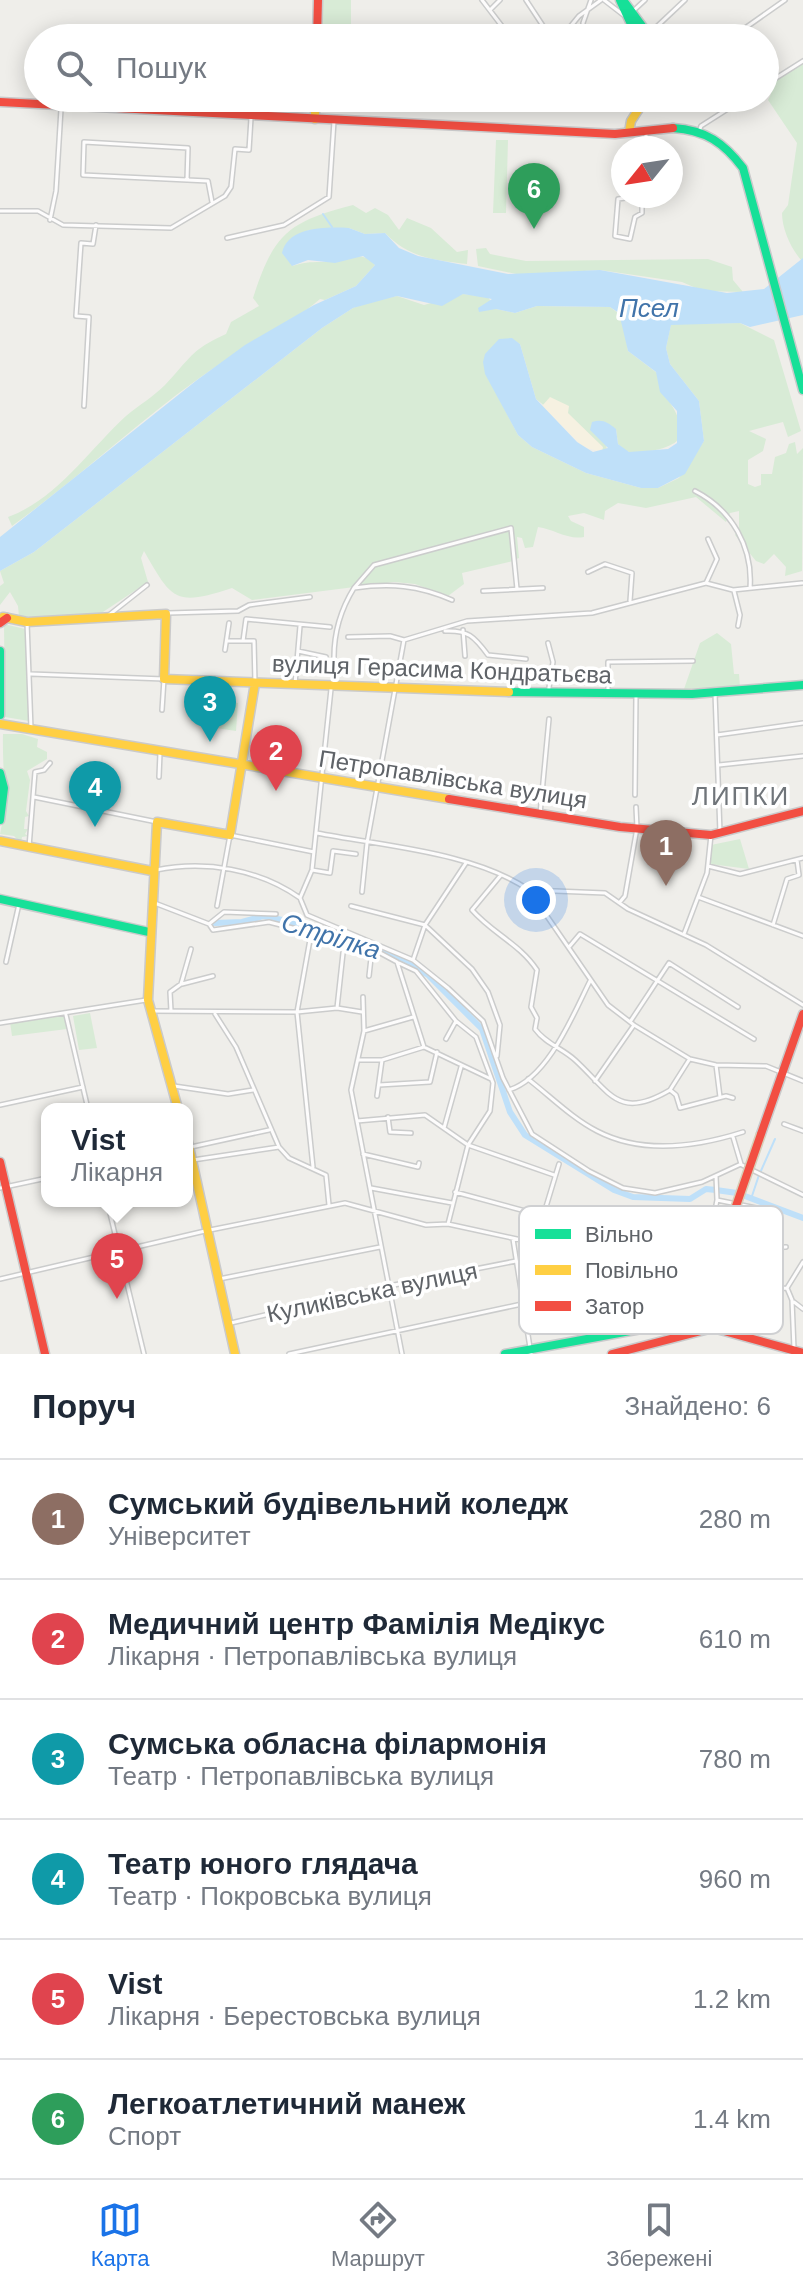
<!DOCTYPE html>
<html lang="uk">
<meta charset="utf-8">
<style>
body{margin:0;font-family:Arial,sans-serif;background:#f6f6f7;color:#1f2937}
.compass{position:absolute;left:611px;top:136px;width:72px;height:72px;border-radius:50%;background:#fff;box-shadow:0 4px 20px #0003;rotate:240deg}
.you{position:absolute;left:536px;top:900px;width:28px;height:28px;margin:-20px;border:6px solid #fff;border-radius:50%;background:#1a73e8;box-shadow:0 0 0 12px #1a73e833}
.badge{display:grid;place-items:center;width:52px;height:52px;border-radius:50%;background:#1a73e8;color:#fff;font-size:26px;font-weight:700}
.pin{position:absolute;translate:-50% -66px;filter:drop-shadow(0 2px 4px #0008)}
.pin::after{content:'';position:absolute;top:42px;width:28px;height:24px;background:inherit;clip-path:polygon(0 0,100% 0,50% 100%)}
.popup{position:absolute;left:41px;top:1103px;width:152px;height:104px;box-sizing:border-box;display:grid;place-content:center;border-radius:16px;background:#fff;filter:drop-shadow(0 2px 6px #0005);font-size:26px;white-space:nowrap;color:#747a83}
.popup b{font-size:30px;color:#1f2937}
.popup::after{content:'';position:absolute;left:50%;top:100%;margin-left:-16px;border:16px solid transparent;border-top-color:#fff}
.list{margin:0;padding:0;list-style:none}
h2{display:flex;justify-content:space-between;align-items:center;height:104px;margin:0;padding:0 32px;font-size:34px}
h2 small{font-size:26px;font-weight:400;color:#747a83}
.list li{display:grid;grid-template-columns:52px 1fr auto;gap:24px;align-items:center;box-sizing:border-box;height:120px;padding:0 32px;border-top:2px solid #e0e1e3}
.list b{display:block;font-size:30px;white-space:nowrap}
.list p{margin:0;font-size:26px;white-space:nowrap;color:#747a83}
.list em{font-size:26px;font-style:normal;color:#747a83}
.icon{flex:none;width:44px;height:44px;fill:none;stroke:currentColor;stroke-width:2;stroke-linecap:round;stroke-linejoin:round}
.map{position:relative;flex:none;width:803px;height:1354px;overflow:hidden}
.search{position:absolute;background:#fff;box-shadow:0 4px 20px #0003;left:24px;right:24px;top:24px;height:88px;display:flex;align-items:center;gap:20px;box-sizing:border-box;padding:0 28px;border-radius:44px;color:#747a83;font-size:30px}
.sheet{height:824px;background:#fff}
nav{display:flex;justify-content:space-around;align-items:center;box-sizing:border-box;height:112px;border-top:2px solid #e0e1e3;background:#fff;font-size:22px;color:#747a83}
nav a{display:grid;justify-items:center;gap:4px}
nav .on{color:#1a73e8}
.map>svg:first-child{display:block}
.green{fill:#d8ebd6}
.sand{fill:#f6f1e1}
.water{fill:#bfe0f9}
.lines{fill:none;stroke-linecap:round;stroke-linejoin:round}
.stream{stroke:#bfe0f9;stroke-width:2}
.river{stroke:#bfe0f9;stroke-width:6}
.street-casing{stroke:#cbcccc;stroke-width:6}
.fast-casing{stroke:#cacacb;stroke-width:11}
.slow-casing{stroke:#cacacb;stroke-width:11}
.jam-casing{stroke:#cacacb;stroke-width:11}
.street{stroke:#fdfcfc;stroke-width:3}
.fast{stroke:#16e098;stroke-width:8}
.slow{stroke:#ffcf43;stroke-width:8}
.jam{stroke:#f24e42;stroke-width:8}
.jam-bridge-casing{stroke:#d7ceb8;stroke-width:11;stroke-linecap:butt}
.jam-bridge{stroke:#f24e42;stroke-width:8}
.labels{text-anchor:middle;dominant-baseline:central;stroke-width:7;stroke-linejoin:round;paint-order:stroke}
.street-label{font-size:24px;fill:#5f6368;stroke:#fff}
.water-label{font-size:26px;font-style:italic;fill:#4174aa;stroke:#fff}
.neighbourhood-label{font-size:26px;letter-spacing:2px;fill:#70757a;stroke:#fff}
.key{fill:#fff;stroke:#cfd0d2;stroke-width:2}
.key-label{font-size:22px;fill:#5f6368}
</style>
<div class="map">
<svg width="803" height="1354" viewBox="0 0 803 1354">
<rect width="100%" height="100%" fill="#efeeea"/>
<path class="green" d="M323 0H351V38H321Z
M803 63V258L802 261C791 249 782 229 782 213L788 205 797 143 768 100 771 94 769 85Z
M496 140H508L506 213H493Z
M353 205 366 213 375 208 388 215 399 230 407 218 431 228 457 252 468 250 467 264C434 260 409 258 385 233L365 234 349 228 308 230 292 266C307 261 316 262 332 262 349 262 360 248 375 265L356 286 325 300 320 299C284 330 237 350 198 379 134 425 76 480 12 526L8 517C57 499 89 450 126 416 139 405 153 397 165 385 190 359 190 350 226 334L231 322 259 306 253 298C274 233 288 222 353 205Z
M486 248 490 254 526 261 708 259 732 267 733 280 743 292 703 291 682 282 600 270 521 275 478 266 476 249Z
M463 294 488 297 496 309 515 313 537 306 601 307H610L622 316 628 351 657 373C659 397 683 408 680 436 678 448 639 455 629 452 625 451 622 447 618 444L616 429 606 444 607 451 602 452 536 399 520 344 512 339H499L496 393 518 435 532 447 586 473 641 488H658L679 478 704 441 699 401 670 364 666 348 671 324 740 323 774 340 801 431 788 437 783 422 749 431 766 439 763 451 748 460V484L755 487 761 485V474H772L775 457 786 453 789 444 795 442 797 454 803 448 802 571 785 576 786 567 774 554 764 564 756 561 735 535 739 527V511L730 513 726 522 696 497 646 508 618 503 605 511 604 520 584 513 568 516 571 521 584 527V537C567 540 554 529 538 527L533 547 525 548 522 538 517 537 519 558 514 560 512 553 513 561 462 573 464 584 448 596 415 584 394 582 252 600 232 588C175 607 172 600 144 551L141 558 148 582 100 614 19 617 18 606 10 592 0 605V586L4 583 0 571 34 552 322 328 353 308 372 301 397 296 424 305Z
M4 624 25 629 29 721 5 717Z
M717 633 731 644 734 674H739L740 687 684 689 700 643Z
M207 698 238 703 236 731 203 726Z
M3 734H22L38 739 37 747 47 752V759L27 771 30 780 26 811 29 816 25 817 24 829H28L25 834 28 836 22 837 21 843 14 836 0 834C8 801 2 769 3 734Z
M740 839 749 869 710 864 711 845Z
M90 1013 97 1048 79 1050 73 1016Z
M64 1016 67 1029 12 1036 10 1022Z"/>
<path class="sand" d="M550 397 569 406 568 413 603 447 602 452 583 447 542 406Z"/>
<path class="water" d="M349 228 365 234 385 233 399 248 418 256 508 274 600 270 727 293 764 289 803 258V315L750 327 740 323 671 325 666 348 670 364 699 401 704 441 685 474 658 488H641L586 473 532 447 518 435 485 374 483 362 485 354 499 339 512 338 520 344 536 399 577 442 593 452 608 448 590 430 592 422C603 419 607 422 616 429L618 444 629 452 668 449 677 443V411L660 392 656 372 628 351 619 313 610 307 537 306 515 313 496 309 479 312 478 308 492 299 463 294 442 306 397 296 353 308 322 328 34 552 0 571V537L197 380 245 345 314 305 356 286 375 265 363 256 335 263 308 260 292 266 282 253C288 226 327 227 349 228Z"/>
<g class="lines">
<path class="stream" d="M323 214 332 227
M760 1173 775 1139
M751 1199 759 1175"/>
<path class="river" d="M215 923 242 922 263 916 306 925 377 946 428 975 482 1029 510 1112 525 1135 614 1190 633 1197 690 1199 706 1189 716 1190 737 1193 803 1218"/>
<defs>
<path id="street" d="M482 0 511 38
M526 0 551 38
M604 0 626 17
M490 10 500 0
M632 12 645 0
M650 33 685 0
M64 38 65 31 91 32 95 27 153 30
M561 38 579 16 601 0
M584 38 583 23 591 0
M731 38 785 0
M765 85 803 61
M224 98V103
M699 132 701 126 745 98
M646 134V148
M187 180 188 148 84 142 83 175 208 181 212 202
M641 196 618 199 615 236 630 239 635 217 642 213V196
M0 211H38L63 225 171 228 225 196 231 187 235 149 249 150 251 118
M50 220 56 191 61 109
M227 238 284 225 329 197 334 121
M84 406 89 317 76 316 81 243 93 244 96 225
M695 491C732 510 753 547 750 588
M588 572 605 564 632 573 630 601
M706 583 717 559 708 539
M354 588 374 565 511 528 517 589
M483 591 543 588
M734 591 740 615 738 626
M452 600C418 585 390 583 354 588 341 609 334 632 334 657 334 669 338 679 331 689L312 870 300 898 307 915 413 960 448 988 483 1021 503 1078 532 1134 589 1171 623 1188 655 1193 702 1182 741 1164
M168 613 238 611 249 605 310 597
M109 615 147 585
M27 622 31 729
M463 630 465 656
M445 631C468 630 474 636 488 655L526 659
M348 637 390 636 404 640 367 843 362 892
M404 640 467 621 592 613 706 583 733 590 802 583
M227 641H243
M225 650 229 623
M298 651 326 657
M31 674 164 679 162 710
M255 683 254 641H243L246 619 330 627
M295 684 300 626
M608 693V662L693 661
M715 693 720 833
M548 694 553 662 548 643
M717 735 803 723
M719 765 803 756
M159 777 160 753
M635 795 636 695
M34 797 157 822
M540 814 549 719
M317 833C382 846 474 852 529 890L608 1005 634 1025 690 1059 716 1065 766 1066 803 1081
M29 847 35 772 44 770 50 763
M708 866 740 874 803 858
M156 870C205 860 259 869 300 898
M312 870 330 873 333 851 356 854
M501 875 472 910C492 933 520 944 537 970L531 1007 537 1018 535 1029C546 1044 562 1048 575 1060 610 1092 618 1121 670 1090
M530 890 605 893 628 909 706 945 803 1005
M698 897 803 936
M152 902 209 924 213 930 269 922 371 948 397 962 424 1047 491 1079
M620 902 625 896 637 828 636 807
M217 906 230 835 314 852
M351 906 425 925 472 969 488 992 500 1025 497 1056
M209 924 224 912 276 914
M773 925 787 879 799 875 797 860
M311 934 297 1012 313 1167
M684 934 707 873 711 835
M569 947 580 934 754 1039
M413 960 425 925 466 863
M6 962 19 904
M399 963 416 971 456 1021 476 1037 493 1083 490 1111 468 1145 448 1224
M369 976 372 949
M182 984 213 976
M363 997 364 1031 351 1090 402 1354
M337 1008 344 944
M151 1011 297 1012 337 1008 362 1012
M171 1011 170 992 181 984 191 949
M215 1014 236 1047 279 1147 289 1158 326 1175 329 1205
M66 1015 88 1109
M630 1022 669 963 738 1007
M0 1023 146 1000
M364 1031 413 1017
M446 1039 456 1021
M358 1060H382L424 1047
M689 1060 670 1090 676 1095 680 1108 726 1096 733 1098
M716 1065 720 1097
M528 1079C550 1096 573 1119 597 1131 643 1155 696 1147 743 1132
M595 1081 634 1025
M379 1085 430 1082 437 1052
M174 1086 228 1094 253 1090
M509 1090C548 1078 573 1015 590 981
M377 1096 382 1060
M0 1105 83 1087
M388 1117 390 1132 411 1133
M357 1121 425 1115 468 1145 554 1175
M784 1124 803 1131
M444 1128 461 1067
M733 1137 741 1164
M191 1147 269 1130
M363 1154 418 1167 419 1163
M193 1160 279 1147
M742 1165 803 1195
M0 1188 47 1178
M371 1188 452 1203
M455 1192 625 1238 709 1249
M717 1200 771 1211
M107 1201 144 1354
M513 1239 531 1354
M535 1243 559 1164
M0 1279 205 1231 345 1203 426 1225 448 1224 535 1243 583 1260 700 1288 717 1200 716 1176
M219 1279 380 1247
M738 1288 730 1269 734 1249 786 1247
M794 1302 803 1309
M231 1323 389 1286 516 1261
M730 1332 734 1290 787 1288
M794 1349 792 1300 787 1288 803 1262
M289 1354 522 1304"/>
<path id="fast" d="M620 0 631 24 646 34
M623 0 651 38
M673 128C706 130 724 143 743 168L803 390
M0 651V715
M509 692 692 694 803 685
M0 773 4 788 0 820
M0 899 149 932
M505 1354 652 1327 707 1328"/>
<path id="slow" d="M315 98V119
M629 132 631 121 646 98
M3 617 27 622 166 614 164 679 509 692
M0 724 449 799
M0 841 152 871
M178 1109 148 1000 157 822 230 835 255 683
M187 1138 235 1354"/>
<path id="jam" d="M317 38 318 0
M0 102 615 134 673 128
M0 623 7 618
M449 799 620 827 711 835 803 811
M761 1134 803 1014
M0 1162 45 1354
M713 1328 715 1281 735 1209
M612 1354 713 1328 803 1353"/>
</defs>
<use href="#street" class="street-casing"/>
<use href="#fast" class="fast-casing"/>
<use href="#slow" class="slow-casing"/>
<use href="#jam" class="jam-casing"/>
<use href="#street" class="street"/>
<use href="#fast" class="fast"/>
<use href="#slow" class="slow"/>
<use href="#jam" class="jam"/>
<defs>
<path id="jam-bridge" d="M735 1209 761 1134"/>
</defs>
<use href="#jam-bridge" class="jam-bridge-casing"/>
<use href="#jam-bridge" class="jam-bridge"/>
</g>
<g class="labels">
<g class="street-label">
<text transform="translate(442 669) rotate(2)">вулиця Герасима Кондратьєва</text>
<text transform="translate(453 779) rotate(9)">Петропавлівська вулиця</text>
<text transform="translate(372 1292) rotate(-12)">Куликівська вулиця</text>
</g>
<g class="water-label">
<text x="649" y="308">Псел</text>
<text transform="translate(331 936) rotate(17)">Стрілка</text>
</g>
<g class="neighbourhood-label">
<text x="741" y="796">ЛИПКИ</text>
</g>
</g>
<rect x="519" y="1206" width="264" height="128" rx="12" class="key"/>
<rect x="535" y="1229" width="36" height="10" fill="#16e098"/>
<rect x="535" y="1265" width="36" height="10" fill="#ffcf43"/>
<rect x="535" y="1301" width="36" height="10" fill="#f24e42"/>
<g class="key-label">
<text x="585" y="1242">Вільно</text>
<text x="585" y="1278">Повільно</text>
<text x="585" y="1314">Затор</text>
</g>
</svg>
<svg class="compass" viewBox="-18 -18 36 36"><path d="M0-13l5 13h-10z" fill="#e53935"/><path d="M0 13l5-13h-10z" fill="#747a83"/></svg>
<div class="you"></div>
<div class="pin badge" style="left:666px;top:886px;background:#8d6e63">1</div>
<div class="pin badge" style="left:276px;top:791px;background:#e0444e">2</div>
<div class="pin badge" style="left:210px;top:742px;background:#0f9aa8">3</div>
<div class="pin badge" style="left:95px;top:827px;background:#0f9aa8">4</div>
<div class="pin badge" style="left:117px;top:1299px;background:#e0444e">5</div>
<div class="popup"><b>Vist</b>Лікарня</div>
<div class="pin badge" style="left:534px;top:229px;background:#2e9e5b">6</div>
<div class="search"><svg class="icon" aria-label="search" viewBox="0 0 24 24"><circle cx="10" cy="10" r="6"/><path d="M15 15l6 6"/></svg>Пошук</div>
</div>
<section class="sheet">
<h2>Поруч<small>Знайдено: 6</small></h2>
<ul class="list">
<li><span class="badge" style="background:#8d6e63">1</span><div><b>Сумський будівельний коледж</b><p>Університет</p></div><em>280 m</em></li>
<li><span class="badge" style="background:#e0444e">2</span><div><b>Медичний центр Фамілія Медікус</b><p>Лікарня · Петропавлівська вулиця</p></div><em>610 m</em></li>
<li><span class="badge" style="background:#0f9aa8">3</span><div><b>Сумська обласна філармонія</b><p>Театр · Петропавлівська вулиця</p></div><em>780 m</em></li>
<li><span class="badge" style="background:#0f9aa8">4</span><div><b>Театр юного глядача</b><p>Театр · Покровська вулиця</p></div><em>960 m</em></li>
<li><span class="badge" style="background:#e0444e">5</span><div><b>Vist</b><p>Лікарня · Берестовська вулиця</p></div><em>1.2 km</em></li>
<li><span class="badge" style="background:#2e9e5b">6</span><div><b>Легкоатлетичний манеж</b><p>Спорт</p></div><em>1.4 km</em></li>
</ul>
</section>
<nav>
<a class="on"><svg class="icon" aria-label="map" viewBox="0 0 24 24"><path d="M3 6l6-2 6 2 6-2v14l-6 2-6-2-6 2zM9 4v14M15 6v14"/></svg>Карта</a>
<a><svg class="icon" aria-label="directions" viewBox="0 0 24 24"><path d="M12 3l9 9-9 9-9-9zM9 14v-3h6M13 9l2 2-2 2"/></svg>Маршрут</a>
<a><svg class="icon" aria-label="saved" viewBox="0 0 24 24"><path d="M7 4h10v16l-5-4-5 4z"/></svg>Збережені</a>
</nav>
